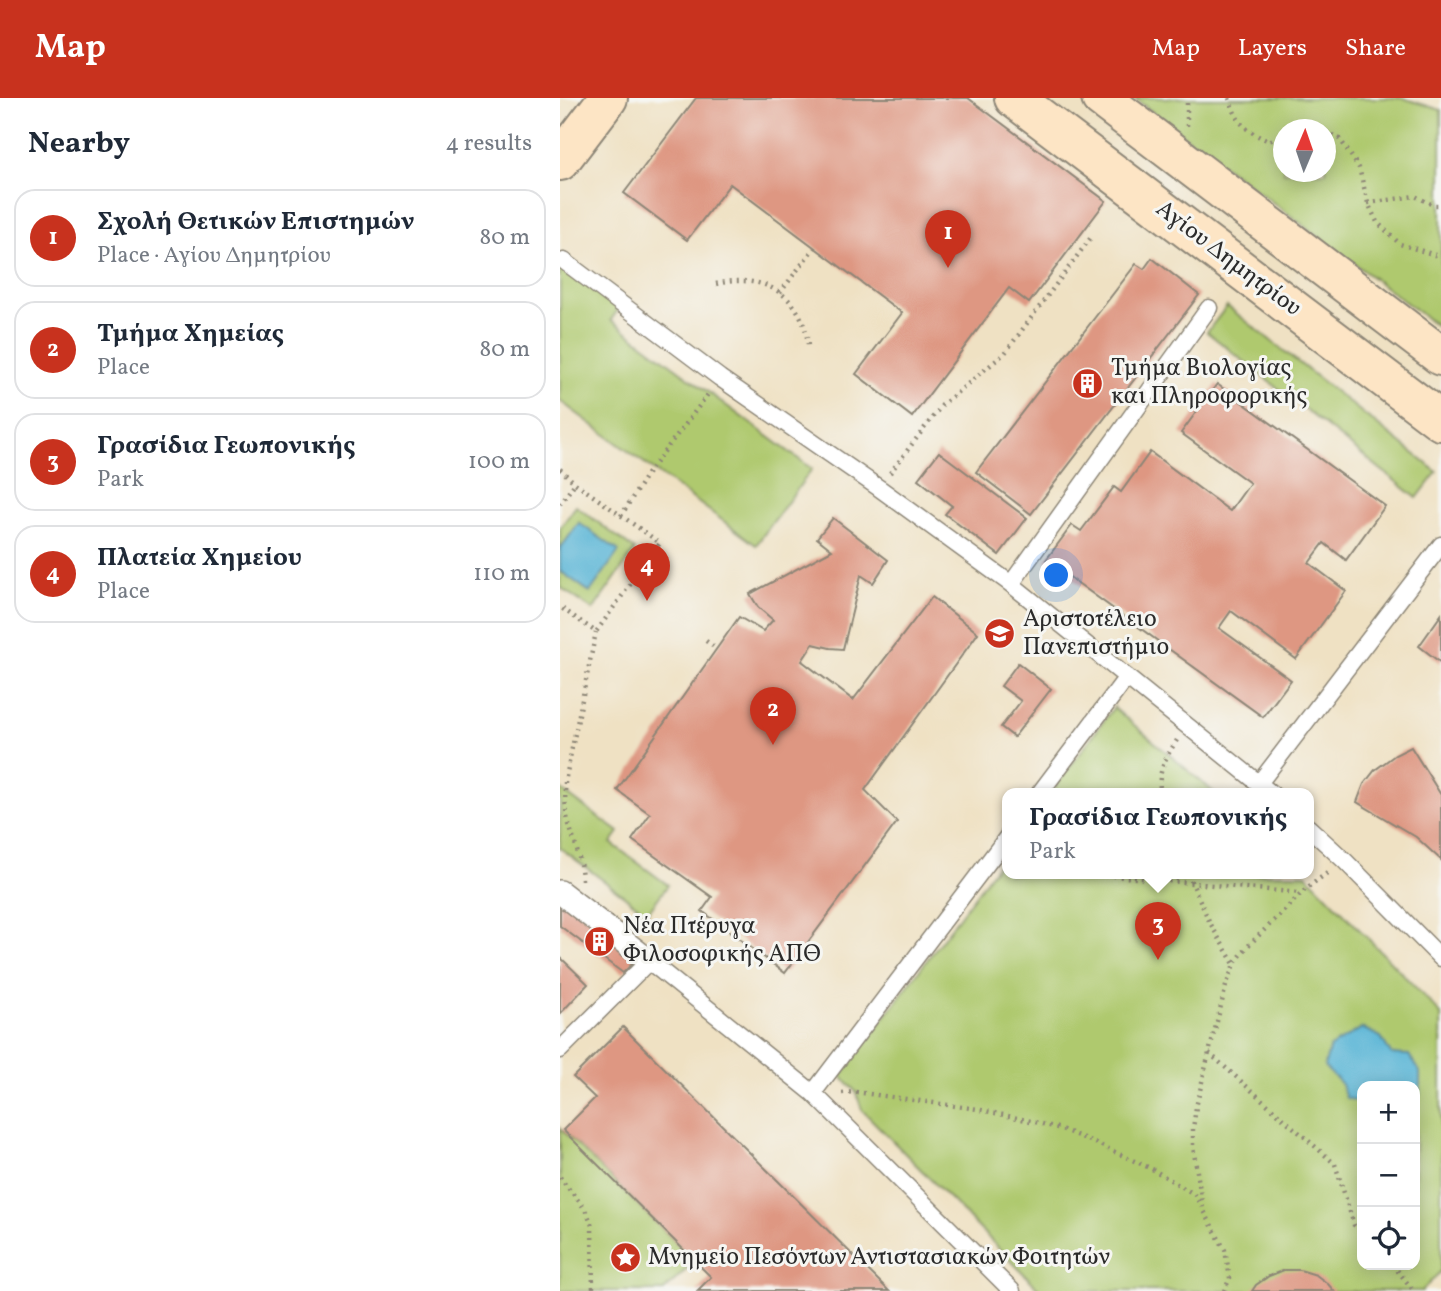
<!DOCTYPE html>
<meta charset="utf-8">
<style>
body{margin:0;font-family:Vollkorn,serif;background:#f6f6f7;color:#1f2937}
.controls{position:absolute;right:21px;bottom:21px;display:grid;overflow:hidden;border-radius:14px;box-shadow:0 4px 18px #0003}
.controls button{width:63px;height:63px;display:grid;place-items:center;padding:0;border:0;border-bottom:2px solid #e0e1e3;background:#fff;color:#1f2937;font:35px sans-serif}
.compass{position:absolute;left:713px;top:21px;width:63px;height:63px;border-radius:50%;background:#fff;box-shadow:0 4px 18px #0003;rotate:2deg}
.you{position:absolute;left:497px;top:478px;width:24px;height:24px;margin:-18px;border:5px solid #fff;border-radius:50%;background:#1a73e8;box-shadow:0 0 0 10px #1a73e833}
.badge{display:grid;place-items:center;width:46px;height:46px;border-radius:50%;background:#c8321e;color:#fff;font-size:23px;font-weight:700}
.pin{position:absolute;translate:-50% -58px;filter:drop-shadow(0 2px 4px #0008)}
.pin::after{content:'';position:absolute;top:37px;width:24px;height:21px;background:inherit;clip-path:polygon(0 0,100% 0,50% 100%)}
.popup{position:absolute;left:442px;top:690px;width:312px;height:91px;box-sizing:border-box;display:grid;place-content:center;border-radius:14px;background:#fff;filter:drop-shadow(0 2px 5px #0005);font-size:23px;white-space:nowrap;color:#747a83}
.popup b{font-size:26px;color:#1f2937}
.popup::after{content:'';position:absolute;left:50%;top:100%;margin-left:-14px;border:14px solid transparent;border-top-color:#fff}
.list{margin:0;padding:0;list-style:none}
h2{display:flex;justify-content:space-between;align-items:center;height:91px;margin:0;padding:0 28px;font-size:30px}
h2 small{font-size:23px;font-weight:400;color:#747a83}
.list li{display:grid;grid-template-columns:46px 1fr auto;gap:21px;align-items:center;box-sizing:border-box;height:98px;margin:0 14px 14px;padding:0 14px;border:2px solid #e0e1e3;border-radius:21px}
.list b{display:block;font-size:26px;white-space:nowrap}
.list p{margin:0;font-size:23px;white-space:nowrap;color:#747a83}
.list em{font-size:23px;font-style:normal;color:#747a83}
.icon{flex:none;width:38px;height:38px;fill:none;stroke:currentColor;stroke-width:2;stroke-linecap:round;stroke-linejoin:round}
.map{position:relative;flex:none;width:881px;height:1193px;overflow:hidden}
header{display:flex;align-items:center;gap:42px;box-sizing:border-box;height:98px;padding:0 35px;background:#c8321e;color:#fff}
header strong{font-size:33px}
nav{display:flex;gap:38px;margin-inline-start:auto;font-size:24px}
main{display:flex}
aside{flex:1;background:#fff}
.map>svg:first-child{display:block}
.green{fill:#afc96e;stroke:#6d7a4c;stroke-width:2;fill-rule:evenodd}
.water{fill:#57b4d5;stroke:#417080;stroke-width:2}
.building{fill:#de9782}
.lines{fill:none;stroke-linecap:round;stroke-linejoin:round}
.service-casing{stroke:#8d8677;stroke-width:19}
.pedestrian-casing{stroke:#8d8677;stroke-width:26}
.secondary-casing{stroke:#8d8677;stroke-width:42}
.path{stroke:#8d8677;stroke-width:4.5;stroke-dasharray:2 5;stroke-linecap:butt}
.service{stroke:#fff;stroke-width:16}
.pedestrian{stroke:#fff;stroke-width:23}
.secondary{stroke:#fde5c5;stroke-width:38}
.labels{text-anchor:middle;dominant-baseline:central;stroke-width:6;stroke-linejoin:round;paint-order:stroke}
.street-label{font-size:24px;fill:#2b2b2b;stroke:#f6f6f2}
.poi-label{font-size:24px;fill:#2b2b2b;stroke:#f6f6f2;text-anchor:start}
</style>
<header>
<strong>Map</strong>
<nav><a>Map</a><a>Layers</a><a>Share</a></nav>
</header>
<main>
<aside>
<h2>Nearby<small>4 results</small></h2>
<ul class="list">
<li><span class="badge">1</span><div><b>Σχολή Θετικών Επιστημών</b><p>Place · Αγίου Δημητρίου</p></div><em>80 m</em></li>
<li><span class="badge">2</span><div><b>Τμήμα Χημείας</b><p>Place</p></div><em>80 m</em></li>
<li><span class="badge">3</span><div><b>Γρασίδια Γεωπονικής</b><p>Park</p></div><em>100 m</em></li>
<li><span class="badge">4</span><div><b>Πλατεία Χημείου</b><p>Place</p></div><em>110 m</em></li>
</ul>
</aside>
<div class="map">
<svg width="881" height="1193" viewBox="0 0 881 1193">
<rect width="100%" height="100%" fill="#f6f6f2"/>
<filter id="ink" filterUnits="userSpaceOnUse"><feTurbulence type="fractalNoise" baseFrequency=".0143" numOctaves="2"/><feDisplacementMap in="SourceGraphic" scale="14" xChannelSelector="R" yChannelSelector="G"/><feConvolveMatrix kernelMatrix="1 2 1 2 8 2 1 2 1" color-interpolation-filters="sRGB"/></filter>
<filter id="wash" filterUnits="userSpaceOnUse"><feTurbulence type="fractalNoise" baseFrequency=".00686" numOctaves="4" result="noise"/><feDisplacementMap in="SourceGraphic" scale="28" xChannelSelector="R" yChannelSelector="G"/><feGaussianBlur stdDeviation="1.57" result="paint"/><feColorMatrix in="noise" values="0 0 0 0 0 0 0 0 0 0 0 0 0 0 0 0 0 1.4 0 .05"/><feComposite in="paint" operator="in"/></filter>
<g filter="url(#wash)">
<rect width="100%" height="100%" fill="#efe1c3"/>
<path class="green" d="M574 0H843L881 12V231ZM724 32H766V74H724Z
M0 165 60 209 51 222 252 371 196 447 0 303Z
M667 208 877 374 857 400 647 234Z
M16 408 75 452 33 512 0 489V473L30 494 19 425 0 451V430Z
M554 609V610L656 696H490Z
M0 691 59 734 51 745 108 787 87 815 0 750Z
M447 754 448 776H746L881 916V1173L862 1193H481L302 1012 296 994 281 978ZM802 988H855V1167H802Z
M0 1030 135 1163 104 1193H0Z"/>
<path class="water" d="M19 425 59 453 30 494 0 473V451Z
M802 930 821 939 831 956 849 957 860 974V997L855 1001V988H802V1004L786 1000 780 984 764 969 770 949Z"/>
<g id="blocks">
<path class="building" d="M136 0H408L546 103 469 205 449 190 352 319 296 276 342 215 170 86 127 142 64 95Z
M592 160 639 197 471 416 416 374 576 166 584 171Z
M657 286 825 408 786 462 764 445 749 465 786 493 736 561 671 513 659 530 731 582 703 619 486 462 512 427 521 433 554 389 561 394 590 354 670 413 690 385 621 335Z
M379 354 467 420 439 457 385 416 392 408 358 381Z
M273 420 328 462 313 485 301 477 283 551 270 550 253 546 242 563 293 602 372 499 418 535 305 692 337 724 225 875 142 813 152 799 72 742 90 716 57 692 179 519 203 533 213 522 198 509 190 496 272 452 257 440Z
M881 517V565L859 548Z
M458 565 491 591 454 639 441 629 461 603 441 588Z
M851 649 881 697V762L856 739 797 704 804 686 815 672 835 657Z
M0 800 80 858 63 875 0 828Z
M0 859 28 886 0 916Z
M63 929 329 1193H137L151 1179 3 1032 35 1000 13 979Z
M724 1172H740L756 1177 768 1186 774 1193H692L696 1187 709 1178Z"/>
</g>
</g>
<g filter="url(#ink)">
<use href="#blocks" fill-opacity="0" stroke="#8d8677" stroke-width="2"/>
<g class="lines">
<defs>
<path id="service" d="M4 163 160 280 319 390 451 486 712 696
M451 486 649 210
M700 684 881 447
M479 696 567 579
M748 729 785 763 881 860
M0 952 89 863 253 995 452 1193
M253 995 448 738"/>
<path id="pedestrian" d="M0 794 89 863"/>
<path id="secondary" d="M454 0 881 323
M541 0 881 258
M0 63 48 0"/>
</defs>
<use href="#service" class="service-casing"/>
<use href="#pedestrian" class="pedestrian-casing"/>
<use href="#secondary" class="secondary-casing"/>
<path class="path" d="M669 0C678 26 684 32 709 43L724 37
M627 28V0
M746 32 757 29 761 32
M766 34 780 41 799 70 808 105 817 124 840 146 875 157 881 155
M808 105 855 98 873 107H881
M156 186C204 174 245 198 248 249
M220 195 254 150
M0 371 15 385 100 445 36 534 0 509
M330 375 382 307 445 255 532 138
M0 406 15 385
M61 418 87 376 149 295
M146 543 157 551
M601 696C596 675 606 659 617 642
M532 776 741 795
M628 776 650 825 674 866
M22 782C21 759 14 744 8 723 5 710 5 697 5 684L36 534
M649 955 775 1066 794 1127 802 1135
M282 995 296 994 417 1011 475 1024 501 1031 533 1044 592 1071 634 1096 642 1109
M0 1079C11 1096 27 1108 32 1128L33 1193
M833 1167 854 1193
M664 1193 670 1180 665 1152 643 1111 633 1049V1031L636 1009 649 955 666 888 674 866 689 847 748 789 770 773"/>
<use href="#service" class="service"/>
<use href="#pedestrian" class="pedestrian"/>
<use href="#secondary" class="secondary"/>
</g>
</g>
<defs>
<symbol id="building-disc" viewBox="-11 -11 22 22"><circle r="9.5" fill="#c8321e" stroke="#f6f6f2"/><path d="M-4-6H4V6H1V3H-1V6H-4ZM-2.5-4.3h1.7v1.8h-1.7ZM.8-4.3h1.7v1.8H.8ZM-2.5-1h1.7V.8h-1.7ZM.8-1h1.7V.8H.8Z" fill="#fff"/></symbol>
<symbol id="university-disc" viewBox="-11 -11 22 22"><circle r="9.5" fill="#c8321e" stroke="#f6f6f2"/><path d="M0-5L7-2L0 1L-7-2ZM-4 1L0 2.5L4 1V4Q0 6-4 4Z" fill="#fff"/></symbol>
<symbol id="sight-disc" viewBox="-11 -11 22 22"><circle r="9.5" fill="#c8321e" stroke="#f6f6f2"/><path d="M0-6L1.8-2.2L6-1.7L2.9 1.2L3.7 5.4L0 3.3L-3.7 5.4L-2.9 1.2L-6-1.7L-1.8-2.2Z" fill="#fff"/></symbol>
</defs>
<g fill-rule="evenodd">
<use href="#building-disc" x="510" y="268" width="35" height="35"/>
<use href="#university-disc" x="422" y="518" width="35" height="35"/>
<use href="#building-disc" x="22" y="826" width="35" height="35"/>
<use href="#sight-disc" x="48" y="1142" width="35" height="35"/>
</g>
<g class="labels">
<g class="street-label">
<text transform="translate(668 161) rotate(37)">Αγίου Δημητρίου</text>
</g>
<g class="poi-label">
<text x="551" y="271">Τμήμα Βιολογίας<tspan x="551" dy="28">και Πληροφορικής</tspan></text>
<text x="463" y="522">Αριστοτέλειο<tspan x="463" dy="28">Πανεπιστήμιο</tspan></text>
<text x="63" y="829">Νέα Πτέρυγα<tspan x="63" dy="28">Φιλοσοφικής ΑΠΘ</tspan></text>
<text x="88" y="1160">Μνημείο Πεσόντων Αντιστασιακών Φοιτητών</text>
</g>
</g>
</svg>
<div class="controls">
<button>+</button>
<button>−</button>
<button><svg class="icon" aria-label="locate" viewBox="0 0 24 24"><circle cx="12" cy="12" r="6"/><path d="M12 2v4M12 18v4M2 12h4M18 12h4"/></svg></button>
</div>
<svg class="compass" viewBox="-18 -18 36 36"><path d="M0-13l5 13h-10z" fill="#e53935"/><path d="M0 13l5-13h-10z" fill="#747a83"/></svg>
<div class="you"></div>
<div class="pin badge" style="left:388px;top:170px">1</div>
<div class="pin badge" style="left:213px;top:647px">2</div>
<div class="pin badge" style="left:598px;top:862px">3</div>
<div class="popup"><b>Γρασίδια Γεωπονικής</b>Park</div>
<div class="pin badge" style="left:87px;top:503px">4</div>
</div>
</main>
